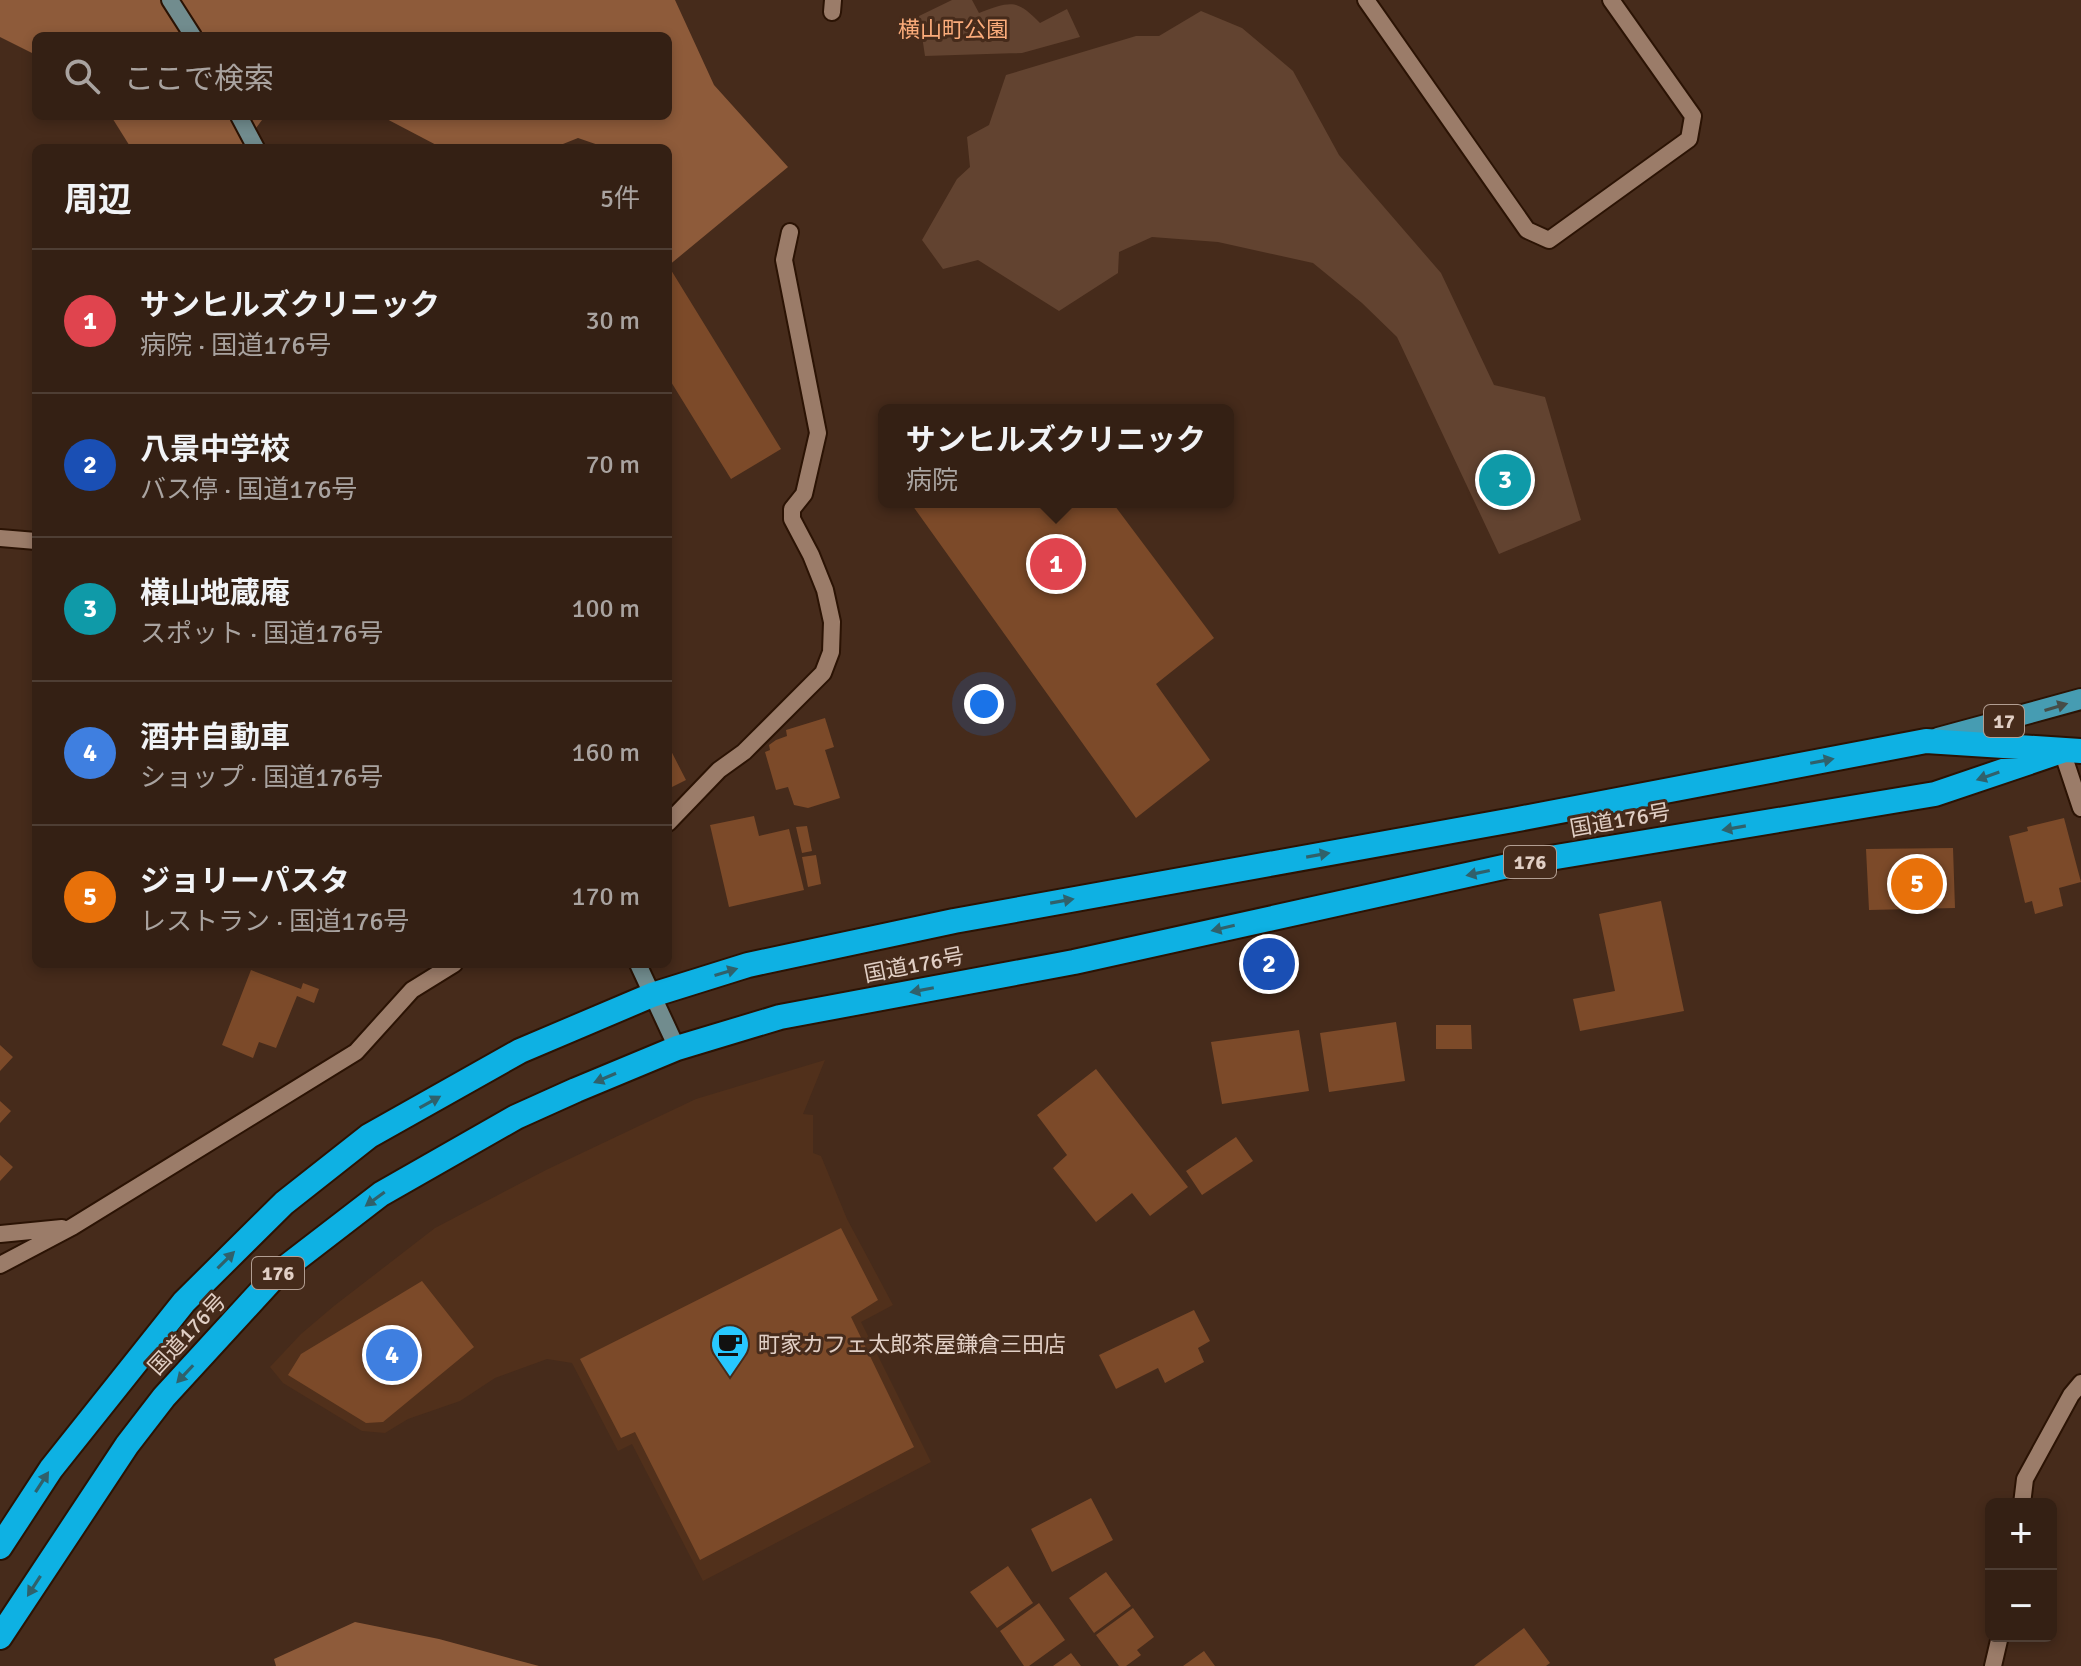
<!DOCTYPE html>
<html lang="ja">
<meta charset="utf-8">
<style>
body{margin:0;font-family:Signika,"Noto Sans JP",sans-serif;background:#3c281d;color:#f1f3f6}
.controls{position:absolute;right:24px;bottom:24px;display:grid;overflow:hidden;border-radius:12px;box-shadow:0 4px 12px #0003}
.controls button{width:72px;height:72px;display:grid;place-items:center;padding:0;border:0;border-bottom:2px solid #4e3e34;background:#342014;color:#f1f3f6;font:40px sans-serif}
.you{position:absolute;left:984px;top:704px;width:28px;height:28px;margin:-20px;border:6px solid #fff;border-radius:50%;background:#1a73e8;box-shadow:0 0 0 12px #1a73e833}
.badge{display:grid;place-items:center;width:52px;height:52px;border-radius:50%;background:#1a73e8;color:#fff;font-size:26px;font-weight:700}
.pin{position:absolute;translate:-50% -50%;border:4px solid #fff;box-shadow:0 2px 8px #0006}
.popup{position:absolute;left:878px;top:404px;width:356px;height:104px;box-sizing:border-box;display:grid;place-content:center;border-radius:12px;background:#342014;filter:drop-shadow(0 2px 6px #0005);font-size:26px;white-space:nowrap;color:#a9a3a0}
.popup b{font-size:30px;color:#f1f3f6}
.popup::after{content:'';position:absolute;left:50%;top:100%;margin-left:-16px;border:16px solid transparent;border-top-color:#342014}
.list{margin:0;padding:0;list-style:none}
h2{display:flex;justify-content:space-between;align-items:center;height:104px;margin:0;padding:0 32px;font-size:34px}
h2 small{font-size:26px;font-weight:400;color:#a9a3a0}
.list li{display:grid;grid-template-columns:52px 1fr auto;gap:24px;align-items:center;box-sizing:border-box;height:144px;padding:0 32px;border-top:2px solid #4e3e34}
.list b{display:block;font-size:30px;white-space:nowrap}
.list p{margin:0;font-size:26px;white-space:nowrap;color:#a9a3a0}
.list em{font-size:26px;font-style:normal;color:#a9a3a0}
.icon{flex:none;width:44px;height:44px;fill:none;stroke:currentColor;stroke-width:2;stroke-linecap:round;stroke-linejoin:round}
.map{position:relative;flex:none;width:2081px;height:1666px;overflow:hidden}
.search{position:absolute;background:#342014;box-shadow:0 4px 12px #0003;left:32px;top:32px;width:640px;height:88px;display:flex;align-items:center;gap:20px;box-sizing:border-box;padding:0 28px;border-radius:12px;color:#a9a3a0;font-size:30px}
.panel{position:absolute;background:#342014;box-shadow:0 4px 12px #0003;left:32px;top:144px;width:640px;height:824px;border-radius:12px}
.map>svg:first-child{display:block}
.built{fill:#51301b}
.green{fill:#624330}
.forest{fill:#8e5b3a}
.building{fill:#7c4a29}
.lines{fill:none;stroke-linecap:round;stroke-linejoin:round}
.street-casing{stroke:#2b1304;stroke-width:20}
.secondary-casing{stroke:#2b1304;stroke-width:20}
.primary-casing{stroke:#2b1304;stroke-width:24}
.highway-casing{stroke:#2b1304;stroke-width:28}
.street{stroke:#9b7c69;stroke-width:16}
.secondary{stroke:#718c8e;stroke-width:16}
.primary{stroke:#469cb2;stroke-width:20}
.highway{stroke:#0eb1e3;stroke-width:24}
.oneway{fill:#464d48}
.oneway2{fill:#30616b}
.labels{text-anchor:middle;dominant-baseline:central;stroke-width:6;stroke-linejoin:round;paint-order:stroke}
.shield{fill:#462b1b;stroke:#b29e92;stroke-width:2}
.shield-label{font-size:20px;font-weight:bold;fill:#e1cfc5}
.park-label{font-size:22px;fill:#fbac7b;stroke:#462b1b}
.street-label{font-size:22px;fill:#e1cfc5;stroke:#462b1b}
.poi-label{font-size:22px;fill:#e1cfc5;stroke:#462b1b;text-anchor:start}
</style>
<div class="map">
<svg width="2081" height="1666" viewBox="0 0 2081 1666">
<rect width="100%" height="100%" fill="#462b1b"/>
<path class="built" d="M825 1060 803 1114 813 1115V1153L821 1156 847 1219 893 1305 861 1322 931 1462 703 1581 632 1444 618 1451 572 1363 547 1359 495 1378 460 1401 408 1419 385 1433 362 1431 283 1383 270 1367 301 1334 334 1306 435 1228 546 1170 696 1099Z"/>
<path class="green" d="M952 0H972L979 13C1013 0 1017 0 1040 23L1067 9 1080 37 1022 53 925 56 919 16Z
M1201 11 1242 28 1293 71 1339 155 1441 273 1494 385 1545 397 1581 520 1499 554 1397 337 1362 303 1313 263 1218 242 1152 237 1119 252 1118 273 1059 311 978 260 943 269 922 240 957 179 970 167 967 137 989 125 1006 75 1136 36H1159Z"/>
<path class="forest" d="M0 0H675L714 85 788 167 668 266V148H607L578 138 553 148H442L381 116H668V36H36V55L0 37Z
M111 116H265L241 148H131Z
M355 1622 439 1639 539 1666H276L274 1659Z"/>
<path class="building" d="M671 270 781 449 731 479 668 377V272Z
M910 502H1112L1214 638 1156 684 1210 760 1136 818Z
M825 718 834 747 825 750 840 798 808 808 794 805 788 787 776 790 765 752 770 750 769 745 776 740 787 736 786 730Z
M668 745 686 780 668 789Z
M754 816 759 836 789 829 804 890 729 907 710 825Z
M2064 818 2081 882 2059 888 2063 906 2035 914 2032 901 2025 903 2009 836 2028 831 2027 827Z
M807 826 812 851 802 853 796 827Z
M1953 848 1955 908 1869 910 1866 849Z
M816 855 821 884 808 887 802 857Z
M1661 901 1684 1011 1580 1031 1573 999 1615 991 1599 914Z
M251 970 301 989 303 983 319 989 314 1003 297 996 276 1048 259 1042 253 1058 222 1045Z
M1396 1022 1405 1081 1329 1092 1320 1033Z
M1436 1025H1471L1472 1049H1436Z
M1299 1030 1309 1091 1222 1104 1211 1042Z
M0 1045 13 1057 0 1071Z
M1096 1069 1188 1187 1150 1216 1132 1193 1096 1222 1053 1168 1067 1155 1037 1115Z
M0 1101 11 1111 0 1123Z
M1236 1137 1253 1161 1202 1195 1186 1171Z
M0 1155 13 1167 0 1181Z
M841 1228 878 1300 851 1317 914 1447 700 1560 635 1432 621 1438 580 1359Z
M422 1281 474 1347 383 1422 366 1423 288 1375 301 1354Z
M1194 1310 1210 1341 1198 1348 1204 1362 1165 1383 1158 1368 1116 1389 1099 1355Z
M1091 1498 1113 1540 1052 1572 1031 1529Z
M1008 1566 1033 1603 997 1628 970 1592Z
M1106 1572 1131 1606 1094 1633 1069 1598Z
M1039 1603 1065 1640 1029 1666H1024L1000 1631Z
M1133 1608 1154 1637 1137 1650 1141 1655 1126 1666H1119L1096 1635Z
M1524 1628 1550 1663 1546 1666H1474Z
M1204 1651 1215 1666H1183Z
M1071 1653 1081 1666H1053Z"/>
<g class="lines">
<defs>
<path id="street" d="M1366 0 1527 230 1549 240 1689 139 1693 116 1611 0
M832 12 833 0
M0 538 36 541
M2062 751 2081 808
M668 823 719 770 744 752 823 673 831 652 832 622 825 590 811 555 792 519V509L804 494 818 433 784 260 790 232
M0 1234 62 1228
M0 1265 72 1227 356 1052 412 990 454 964
M2022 1504 2025 1479 2071 1395 2081 1383
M1993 1666 2000 1636"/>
<path id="secondary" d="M170 0 193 36
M239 116 256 148
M638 964 677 1048"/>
<path id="primary" d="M1938 738 2081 699"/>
<path id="highway" d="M0 1547 51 1469 184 1302 284 1203 369 1136 520 1051 652 995 748 965 954 921 1513 820 1926 741 2081 751
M0 1637 127 1445 164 1397 277 1274 381 1194 516 1117 576 1090 677 1048 780 1017 1074 962 1526 862 1935 794 2062 751"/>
</defs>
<use href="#street" class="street-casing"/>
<use href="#secondary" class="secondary-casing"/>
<use href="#primary" class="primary-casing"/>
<use href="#highway" class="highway-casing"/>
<use href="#street" class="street"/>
<use href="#secondary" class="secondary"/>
<use href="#primary" class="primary"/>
<use href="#highway" class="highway"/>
</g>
<defs><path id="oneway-solid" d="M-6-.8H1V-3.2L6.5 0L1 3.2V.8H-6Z" transform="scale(2)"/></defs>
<use class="oneway" href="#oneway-solid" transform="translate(2056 707) rotate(-17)"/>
<g class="oneway2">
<use href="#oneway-solid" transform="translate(1822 761) rotate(-11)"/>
<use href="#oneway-solid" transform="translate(1988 776) rotate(161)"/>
<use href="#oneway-solid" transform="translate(1734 828) rotate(170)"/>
<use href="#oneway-solid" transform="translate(1318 855) rotate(-10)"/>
<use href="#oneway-solid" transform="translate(1478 873) rotate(168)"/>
<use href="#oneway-solid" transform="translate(1062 901) rotate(-10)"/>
<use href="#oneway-solid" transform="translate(1223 928) rotate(167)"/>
<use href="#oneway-solid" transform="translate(726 972) rotate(-17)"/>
<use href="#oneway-solid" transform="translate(922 990) rotate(169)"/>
<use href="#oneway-solid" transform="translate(605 1078) rotate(157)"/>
<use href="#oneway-solid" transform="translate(430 1102) rotate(-29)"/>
<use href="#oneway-solid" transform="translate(375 1199) rotate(144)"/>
<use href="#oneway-solid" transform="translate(226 1260) rotate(-45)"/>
<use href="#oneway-solid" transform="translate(185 1374) rotate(133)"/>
<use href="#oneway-solid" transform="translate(42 1482) rotate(-57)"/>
<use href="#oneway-solid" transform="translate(34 1586) rotate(123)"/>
</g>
<defs>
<symbol id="cafe-pin" viewBox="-11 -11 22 30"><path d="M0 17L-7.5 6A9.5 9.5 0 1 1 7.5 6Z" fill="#27c8ff" stroke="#462b1b"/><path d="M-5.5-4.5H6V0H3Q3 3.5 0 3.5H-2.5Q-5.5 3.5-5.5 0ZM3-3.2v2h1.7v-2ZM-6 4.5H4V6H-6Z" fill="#111"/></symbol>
</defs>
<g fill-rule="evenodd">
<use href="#cafe-pin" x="708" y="1322" width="44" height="60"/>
</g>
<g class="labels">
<g class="shield">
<rect x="1984" y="705" width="40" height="32" rx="6"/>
<rect x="1504" y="846" width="52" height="32" rx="6"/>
<rect x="252" y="1257" width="52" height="32" rx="6"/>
</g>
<g class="shield-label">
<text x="2004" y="721">17</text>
<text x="1530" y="862">176</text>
<text x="278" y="1273">176</text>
</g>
<g class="park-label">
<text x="953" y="29">横山町公園</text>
</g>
<g class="street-label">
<text transform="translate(1620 820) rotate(-10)">国道176号</text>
<text transform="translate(914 965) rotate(-11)">国道176号</text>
<text transform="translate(187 1334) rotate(-47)">国道176号</text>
</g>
<g class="poi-label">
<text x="758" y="1344">町家カフェ太郎茶屋鎌倉三田店</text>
</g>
</g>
</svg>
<div class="controls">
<button>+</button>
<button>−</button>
</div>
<div class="you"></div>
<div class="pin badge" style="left:1056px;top:564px;background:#e0444e">1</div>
<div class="popup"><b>サンヒルズクリニック</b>病院</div>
<div class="pin badge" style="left:1269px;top:964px;background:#1a4fb4">2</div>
<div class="pin badge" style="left:1505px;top:480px;background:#0f9aa8">3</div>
<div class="pin badge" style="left:392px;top:1355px;background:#3f7fe0">4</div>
<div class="pin badge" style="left:1917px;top:884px;background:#e8710a">5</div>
<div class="search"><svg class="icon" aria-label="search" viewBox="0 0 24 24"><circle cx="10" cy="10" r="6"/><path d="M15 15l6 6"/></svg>ここで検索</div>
<section class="panel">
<h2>周辺<small>5件</small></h2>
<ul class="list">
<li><span class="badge" style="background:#e0444e">1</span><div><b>サンヒルズクリニック</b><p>病院 · 国道176号</p></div><em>30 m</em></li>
<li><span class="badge" style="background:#1a4fb4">2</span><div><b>八景中学校</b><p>バス停 · 国道176号</p></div><em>70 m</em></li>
<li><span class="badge" style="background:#0f9aa8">3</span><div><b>横山地蔵庵</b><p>スポット · 国道176号</p></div><em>100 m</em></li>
<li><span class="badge" style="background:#3f7fe0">4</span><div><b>酒井自動車</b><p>ショップ · 国道176号</p></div><em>160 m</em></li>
<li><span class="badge" style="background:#e8710a">5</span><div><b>ジョリーパスタ</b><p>レストラン · 国道176号</p></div><em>170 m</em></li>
</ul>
</section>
</div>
